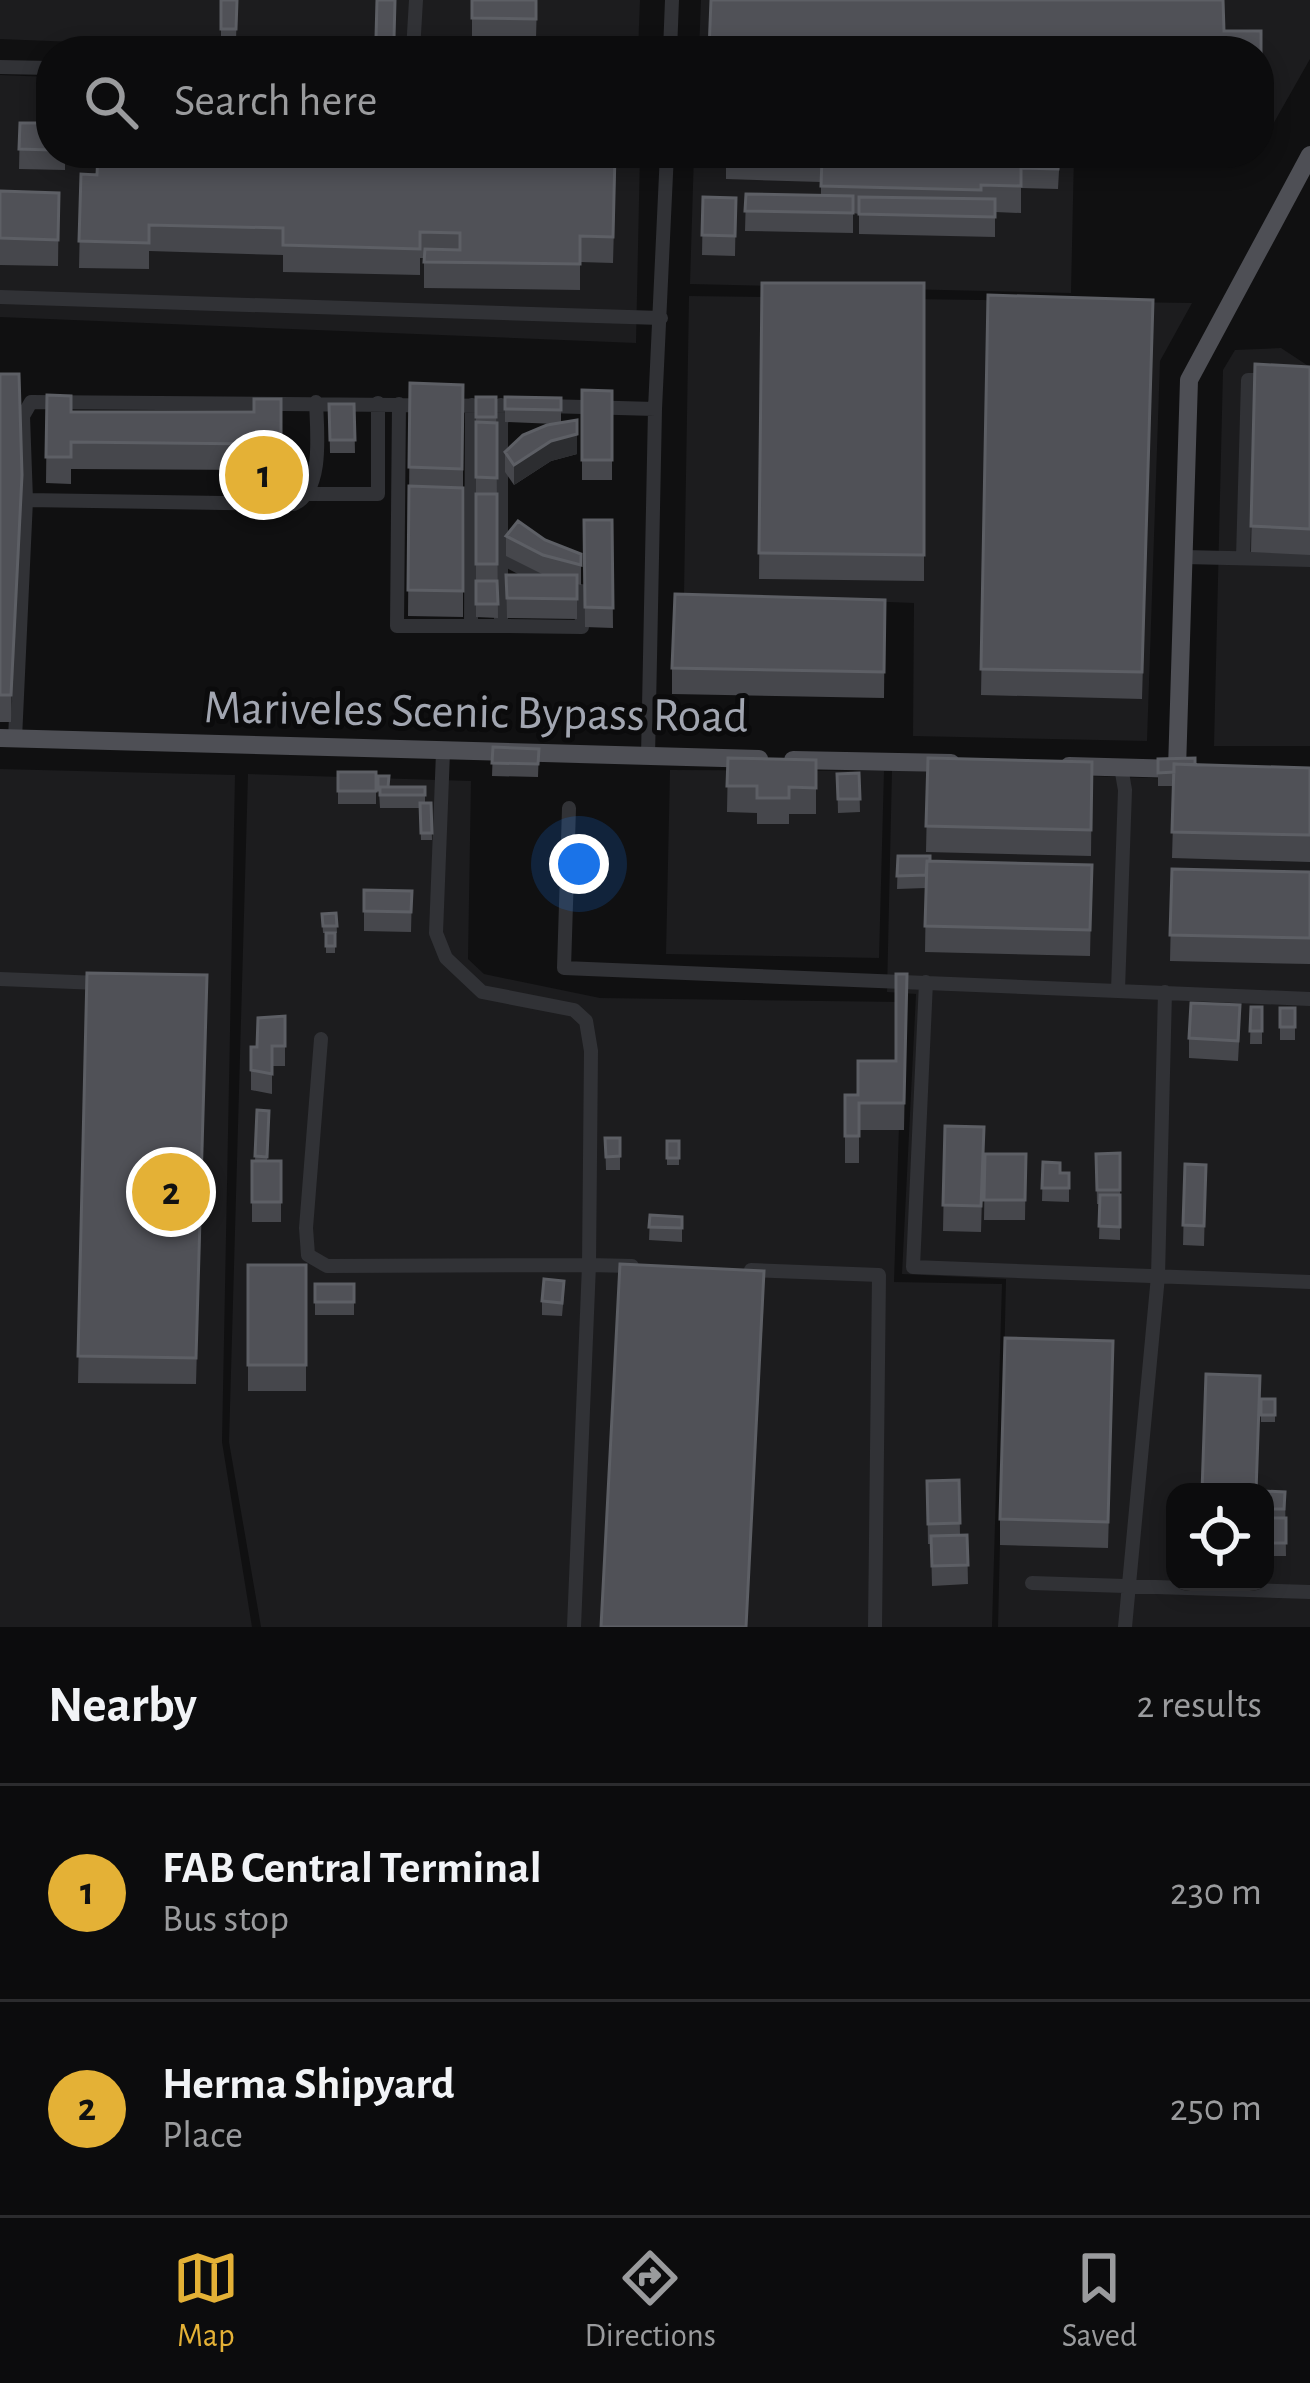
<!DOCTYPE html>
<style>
body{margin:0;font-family:"Alegreya Sans",sans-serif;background:#151516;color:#f1f3f6}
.controls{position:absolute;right:36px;bottom:36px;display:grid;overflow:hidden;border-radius:24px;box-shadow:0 6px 18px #0003}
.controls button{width:108px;height:108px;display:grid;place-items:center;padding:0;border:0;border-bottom:3px solid #2c2c2e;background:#0c0c0d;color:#f1f3f6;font:60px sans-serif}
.you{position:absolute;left:579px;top:864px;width:42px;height:42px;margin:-30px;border:9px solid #fff;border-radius:50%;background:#1a73e8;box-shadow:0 0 0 18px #1a73e833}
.badge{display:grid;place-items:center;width:78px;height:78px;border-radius:50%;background:#e4b136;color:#111;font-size:39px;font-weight:700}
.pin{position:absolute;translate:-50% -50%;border:6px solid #fff;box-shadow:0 3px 12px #0006}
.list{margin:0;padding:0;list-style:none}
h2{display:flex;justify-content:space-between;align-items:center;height:156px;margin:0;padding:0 48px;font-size:51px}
h2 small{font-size:39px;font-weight:400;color:#9a9b9d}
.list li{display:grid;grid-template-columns:78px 1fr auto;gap:36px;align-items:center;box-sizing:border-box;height:216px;padding:0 48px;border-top:3px solid #2c2c2e}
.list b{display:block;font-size:45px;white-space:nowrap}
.list p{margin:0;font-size:39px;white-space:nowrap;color:#9a9b9d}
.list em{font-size:39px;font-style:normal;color:#9a9b9d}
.icon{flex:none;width:66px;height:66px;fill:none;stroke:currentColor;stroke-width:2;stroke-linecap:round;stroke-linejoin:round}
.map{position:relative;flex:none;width:1310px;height:1627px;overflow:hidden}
.search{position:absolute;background:#0c0c0d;box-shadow:0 6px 18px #0003;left:36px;right:36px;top:36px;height:132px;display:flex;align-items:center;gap:30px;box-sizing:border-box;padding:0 42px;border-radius:48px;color:#9a9b9d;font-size:45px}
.sheet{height:588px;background:#0c0c0d}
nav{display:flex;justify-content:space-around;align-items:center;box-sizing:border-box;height:168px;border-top:3px solid #2c2c2e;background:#0c0c0d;font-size:33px;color:#9a9b9d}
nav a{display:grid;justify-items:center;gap:6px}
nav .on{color:#e4b136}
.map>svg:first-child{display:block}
.built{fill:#1c1c1e;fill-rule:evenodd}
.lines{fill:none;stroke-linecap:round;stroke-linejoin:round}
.minor{stroke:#313236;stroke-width:14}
.major{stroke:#4e4f55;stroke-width:18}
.wall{fill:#46474c}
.shaded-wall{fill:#2c2d30}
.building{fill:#505157;stroke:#5d5f65;stroke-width:3}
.labels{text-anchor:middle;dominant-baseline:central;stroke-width:10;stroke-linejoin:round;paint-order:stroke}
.street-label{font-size:48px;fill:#a2a6b1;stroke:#0b0b0c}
</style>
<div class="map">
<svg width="1310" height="1627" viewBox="0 0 1310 1627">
<rect width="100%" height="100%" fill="#101011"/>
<path class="built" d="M0 0H640L638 51H301L0 39Z
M701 0H1310V59L1259 149V51H699Z
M0 75 51 77V153H640L636 343 0 317Z
M694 153 1074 154 1071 293 690 284Z
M689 296 1192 303 1160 361 1147 741 913 736 914 603 684 594Z
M1281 348 1310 367V746H1214L1223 370 1235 350Z
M0 769 235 775 222 1442 252 1627H0Z
M670 770 884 771 879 958 666 954Z
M892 770 1310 783V1627H998L1006 1279 902 1274 916 994 887 992ZM1175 1492H1265V1582H1175Z
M248 774 471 781 468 959 484 974 600 998 903 1002 894 1282 1002 1284 992 1627H261L229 1442Z"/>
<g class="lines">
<path class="minor" d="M413 51 416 0
M670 51 672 0
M0 67 51 68
M0 297 661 318
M399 404 397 626H471L472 405
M546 406 655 409
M307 494H378V403
M26 500 294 504C324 490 317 431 316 402
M501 557 544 580
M1184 557 1310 560
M1243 558 1248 380H1268
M471 626H501V405
M501 626 582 627 581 591 561 590
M15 739 26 500 23 416 31 402 518 406
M443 752 436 933 446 958 482 992 574 1010 586 1021 591 1051 589 1265 632 1266
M648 757 655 409 667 153
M569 808 564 968 1310 999
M0 979 99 983
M926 982 913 1267 1310 1282
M1118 990 1125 790 1121 767
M321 1039 306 1228 308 1255 327 1266 589 1265 574 1627
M751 1270 879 1275 875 1627
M1032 1583 1310 1592
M1125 1627 1158 1276 1165 992"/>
<path class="major" d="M0 738 759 759
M793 760 951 763
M1069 766 1179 769
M1177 769 1189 380 1310 155"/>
</g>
<path class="wall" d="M221 0H237L236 43 221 42Z
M377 0H395L394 51H376Z
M472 0H537L536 39 472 38Z
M1224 31H1261V103H1259V51Z
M20 123H51V153H65V170L19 169Z
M616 153 613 263 580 262V290L424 288V258H420V275L283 272V255L149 251V269L79 268 81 174Z
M726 153 994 163 1060 153 1058 189 1021 188V213L995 212V237L859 234V214L853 213V233L745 231 746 194 821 195V182L726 179Z
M0 191 59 193 58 266 0 265Z
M703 197 736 198 735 256 702 255Z
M762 283H924V581L759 579Z
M988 295 1153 326 1142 699 981 695Z
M1255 364 1310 367V555L1251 552Z
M0 374 22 501 11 722H0Z
M410 383 463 385V617L408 616Z
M582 390 612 391V480H582Z
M47 395 71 412H254L281 399V486L256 485V470L71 469V484L46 483Z
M476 397H496L498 618 476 617Z
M505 397 561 398V423L577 420V454L551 461 514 485 505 472V452L556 424 505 422Z
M329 404H354L355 453H330Z
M584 520H612L613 628 585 627Z
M506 536 545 540 581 554V585L577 584V619L507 618 506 575H544L506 556Z
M885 600 884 698 672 694V668Z
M493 747 539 749 538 777 492 776Z
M728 758 816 760V814H789V824H757V813L727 812Z
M928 758 1092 762 1091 856 926 852Z
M1158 759 1195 765 1310 768V862L1172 858 1174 786H1158Z
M338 772H376V804H338Z
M859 773 860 812 838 813 837 774Z
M378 776 389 787H425V803H431L432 840H421L420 808H380Z
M898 856 930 861 1092 865 1090 956 925 952 926 888 897 889Z
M1172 869 1310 872V964L1170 961Z
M364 890 412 891 411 932 364 931Z
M336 913 337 933H323L322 914Z
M326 933H335V953H326Z
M87 973 207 975 196 1384 78 1383Z
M907 974 904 1130H859V1163H845V1095H858L896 1061Z
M1251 1007H1262V1044H1250Z
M1280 1008H1295V1040H1280Z
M285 1016V1066H272V1094L251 1090V1047H257Z
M1240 1025 1238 1061 1189 1058V1038Z
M257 1110 269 1111 267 1161H281V1222H252V1161H255Z
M945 1126 984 1127 981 1232 943 1231Z
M605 1138H620V1170H606Z
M667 1141H679V1165H667Z
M1120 1153V1240L1099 1239 1100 1204H1097L1096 1154Z
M985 1154H1026L1025 1220H984Z
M1043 1162 1060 1173H1069V1202L1042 1201Z
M1185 1164 1206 1165 1204 1246 1183 1245Z
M650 1215 682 1217V1242L649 1240Z
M248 1265H306V1391H248Z
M315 1284H354V1315H315Z
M564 1294 562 1316 542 1315V1301Z
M1113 1368 1108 1548 1000 1545V1519Z
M1261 1399H1275V1422H1261Z
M959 1480 960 1535H967L968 1584 932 1586 931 1544H928L927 1481Z
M1265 1492H1285L1286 1556H1269V1522H1265Z"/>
<path class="shaded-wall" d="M577 434V454L551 461 514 485V465L551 441Z
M22 475V501L11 722V695Z
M764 1271V1297L746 1627Z"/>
<path class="building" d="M221 0H237L236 29H221Z
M377 0H395L394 38H376Z
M472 0H536V19L472 18Z
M711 0H1223L1224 31H1261V77H1259V51H709Z
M20 123H51V150L19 149Z
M98 153H615L613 237 580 236V264L424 262 425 249 460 250V233L420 232V249L283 245V228L149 225V243L79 241 81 174 97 175Z
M726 153H993V163L822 159 821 162 726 159Z
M996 153H1059L1058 169 1021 168V164L996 163Z
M822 159 1021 164V186L981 185V190L821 186Z
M0 191 59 193 58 240 0 238Z
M746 194 853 196V213L745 211Z
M703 197 736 198 735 236 702 235Z
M859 197 995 199V217L859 214Z
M762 283H924V555L759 553Z
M988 295 1153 300 1142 672 981 669Z
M1255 364 1310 367V529L1251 526Z
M0 374H19L22 475 11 695H0Z
M410 383 463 385 462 469 409 467Z
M582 390 612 391V460H582Z
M47 395 71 396V412H254V399H281V460L256 459V444L71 442V457H46Z
M476 397H496V417H476Z
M505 397 561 398V410L505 409Z
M329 404H354L355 440H330Z
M577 420V434L551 441 514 465 505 452 523 435 547 425Z
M476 422 497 423V478L476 477Z
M409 486 463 488V591L408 590Z
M476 494H497V564H476Z
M584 520H612L613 608 585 607Z
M518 521 545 540 581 554V565L543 555 506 536Z
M506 575H577V599L507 598Z
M476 581H497L498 604H476Z
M675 594 885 600 884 672 672 668Z
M493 747 539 749 538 764 492 763Z
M728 758 816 760V788L789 787V798H757V786H727Z
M928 758 1092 762 1091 830 926 826Z
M1195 758V765L1174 764V772L1158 773V759Z
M1174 764 1310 768V835L1172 832Z
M338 772H376V791H338Z
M859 773 860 799H838L837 774Z
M378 776H389L388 787H380V790H378Z
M380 787H425V795H380Z
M420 803H431L432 833H421Z
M898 856H930V861H927L926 875 897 876Z
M927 861 1092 865 1090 930 925 926Z
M1172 869 1310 872V938L1170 935Z
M364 890 412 891 411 912 364 911Z
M336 913 337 926H323L322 914Z
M326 933H335V946H326Z
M87 973 207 975 196 1358 78 1356Z
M896 974H907L904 1103H859V1136H845V1095H858V1061H896Z
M1191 1003 1240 1005 1238 1041 1189 1038Z
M1251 1007H1262V1031H1250Z
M1280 1008H1295V1027H1280Z
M285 1016V1046H272V1074L251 1070V1047H257L258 1018Z
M257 1110 269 1111 267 1157 255 1156Z
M945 1126 984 1127 981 1206 943 1205Z
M605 1138H620V1156L606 1157Z
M667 1141H679V1158H667Z
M1120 1153V1190H1097L1096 1154Z
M985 1154H1026L1025 1200H984Z
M252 1161H281V1202H252Z
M1043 1162 1060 1163V1173H1069V1188H1042Z
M1185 1164 1206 1165 1204 1226 1183 1225Z
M1100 1195H1120V1227L1099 1226Z
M650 1215 682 1217V1228L649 1227Z
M620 1264 764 1271 746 1627H601Z
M248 1265H306V1365H248Z
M544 1279 564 1281 562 1303 542 1301Z
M315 1284H354V1302H315Z
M1005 1338 1113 1341 1108 1522 1000 1519Z
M1206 1374 1260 1376 1256 1492H1202Z
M1261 1399H1275V1415H1261Z
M959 1480 960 1523 928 1524 927 1481Z
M1263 1491 1285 1492 1284 1509H1265V1492Z
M1269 1518H1286V1543H1269Z
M967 1535 968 1565 932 1566 931 1536Z"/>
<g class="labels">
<g class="street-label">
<text transform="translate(476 713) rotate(1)">Mariveles Scenic Bypass Road</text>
</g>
</g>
</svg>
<div class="controls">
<button><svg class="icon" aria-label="locate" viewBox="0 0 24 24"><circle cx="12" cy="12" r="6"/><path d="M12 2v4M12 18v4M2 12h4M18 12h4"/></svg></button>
</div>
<div class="you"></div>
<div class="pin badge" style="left:264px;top:475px">1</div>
<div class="pin badge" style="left:171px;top:1192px">2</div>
<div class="search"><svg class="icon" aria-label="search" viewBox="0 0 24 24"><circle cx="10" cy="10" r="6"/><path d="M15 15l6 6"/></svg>Search here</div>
</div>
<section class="sheet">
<h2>Nearby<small>2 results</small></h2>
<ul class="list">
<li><span class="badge">1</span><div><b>FAB Central Terminal</b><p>Bus stop</p></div><em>230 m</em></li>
<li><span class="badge">2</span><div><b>Herma Shipyard</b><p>Place</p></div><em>250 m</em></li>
</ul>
</section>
<nav>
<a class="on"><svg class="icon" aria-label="map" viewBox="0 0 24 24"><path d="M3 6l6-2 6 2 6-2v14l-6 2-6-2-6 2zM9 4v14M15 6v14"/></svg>Map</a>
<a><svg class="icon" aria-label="directions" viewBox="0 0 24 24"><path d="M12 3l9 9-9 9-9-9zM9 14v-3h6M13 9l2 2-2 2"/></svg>Directions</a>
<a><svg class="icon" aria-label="saved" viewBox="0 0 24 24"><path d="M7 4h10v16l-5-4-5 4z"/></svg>Saved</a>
</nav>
